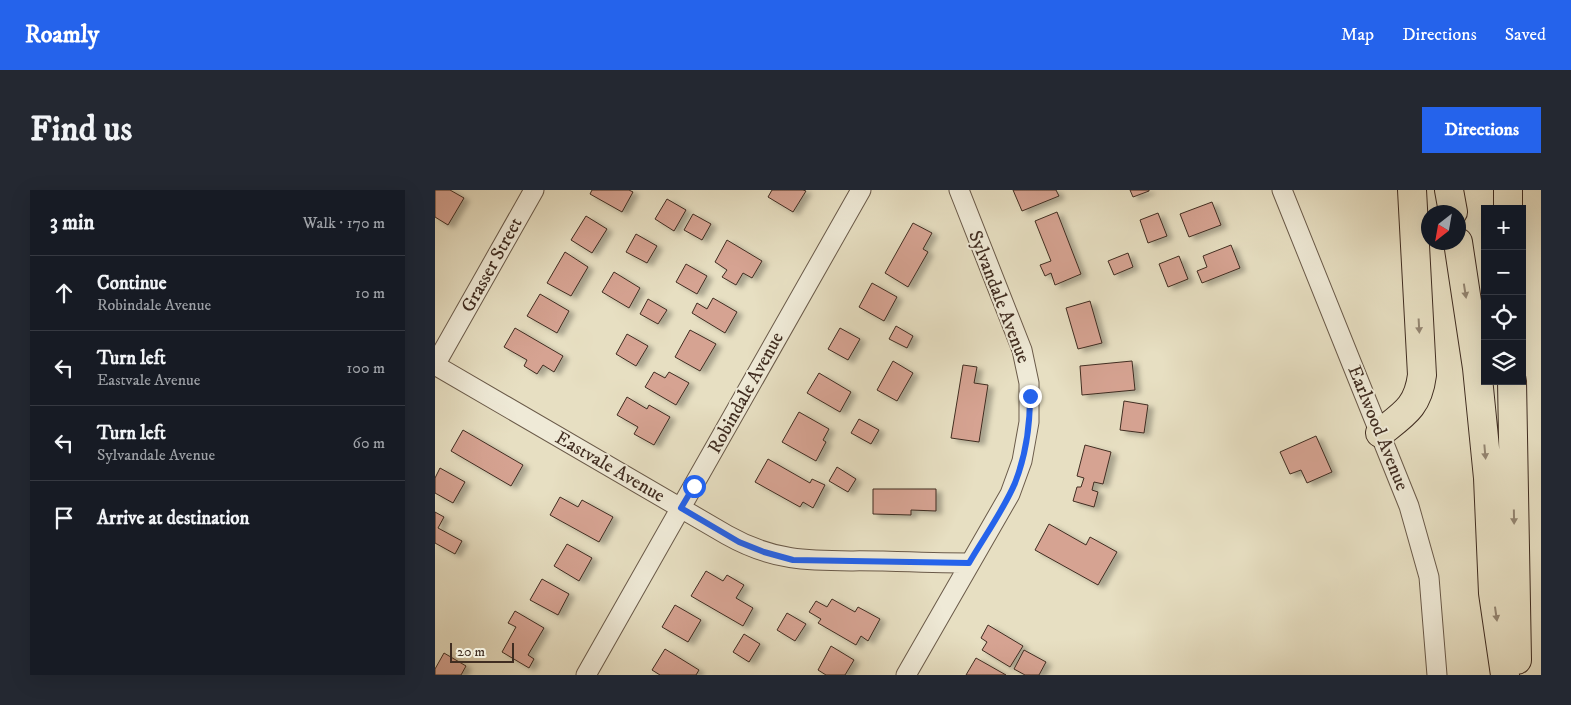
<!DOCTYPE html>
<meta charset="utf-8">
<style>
body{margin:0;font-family:"IM FELL DW Pica",serif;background:#242831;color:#f1f3f6}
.controls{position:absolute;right:15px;top:15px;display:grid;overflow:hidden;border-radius:0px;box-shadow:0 5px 20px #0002}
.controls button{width:45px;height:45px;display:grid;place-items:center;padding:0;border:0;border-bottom:1px solid #363941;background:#171b24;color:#f1f3f6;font:25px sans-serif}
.compass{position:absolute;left:986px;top:15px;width:45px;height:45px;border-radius:50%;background:#171b24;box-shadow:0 5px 20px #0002;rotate:211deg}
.scale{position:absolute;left:15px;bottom:12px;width:64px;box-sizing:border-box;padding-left:5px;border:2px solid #402d21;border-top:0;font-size:14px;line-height:18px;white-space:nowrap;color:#402d21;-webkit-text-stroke:4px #efead7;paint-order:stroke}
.stop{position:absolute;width:15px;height:15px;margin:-11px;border:4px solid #2563eb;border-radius:50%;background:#fff}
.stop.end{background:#2563eb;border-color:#fff;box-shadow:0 1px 5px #0008}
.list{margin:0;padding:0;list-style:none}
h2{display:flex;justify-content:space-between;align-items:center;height:65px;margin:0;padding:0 20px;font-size:21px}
h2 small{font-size:16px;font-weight:400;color:#9ea1a6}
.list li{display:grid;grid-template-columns:32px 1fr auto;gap:15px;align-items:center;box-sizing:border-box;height:75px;padding:0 20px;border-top:1px solid #363941}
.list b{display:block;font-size:19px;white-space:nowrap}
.list p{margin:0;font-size:16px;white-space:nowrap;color:#9ea1a6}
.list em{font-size:16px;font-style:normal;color:#9ea1a6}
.icon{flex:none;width:28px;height:28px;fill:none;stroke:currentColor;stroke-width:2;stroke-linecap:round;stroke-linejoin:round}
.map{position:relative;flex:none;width:1106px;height:485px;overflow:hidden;border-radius:0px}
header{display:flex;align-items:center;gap:30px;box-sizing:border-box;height:70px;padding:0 25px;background:#2563eb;color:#fff}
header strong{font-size:24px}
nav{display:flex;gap:28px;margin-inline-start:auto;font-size:18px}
.intro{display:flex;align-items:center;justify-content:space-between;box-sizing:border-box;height:120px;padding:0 30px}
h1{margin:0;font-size:35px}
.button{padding:12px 22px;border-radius:0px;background:#2563eb;color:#fff;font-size:18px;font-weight:700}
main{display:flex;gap:30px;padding:0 30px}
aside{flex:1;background:#171b24;border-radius:0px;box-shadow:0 5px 20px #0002}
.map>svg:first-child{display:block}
.building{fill:#d6a392;stroke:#402d21;filter:url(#shadow)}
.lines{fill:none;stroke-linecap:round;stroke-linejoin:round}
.street-casing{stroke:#6a5a49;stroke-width:21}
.highway-casing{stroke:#402d21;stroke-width:30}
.street{stroke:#efead7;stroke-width:19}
.highway{stroke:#e7dfc2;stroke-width:28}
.oneway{fill:#948672}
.route{stroke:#2563eb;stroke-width:6}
.labels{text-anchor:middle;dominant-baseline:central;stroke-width:4;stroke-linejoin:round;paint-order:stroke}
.street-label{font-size:19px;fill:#402d21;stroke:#efead7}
</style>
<header>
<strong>Roamly</strong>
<nav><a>Map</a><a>Directions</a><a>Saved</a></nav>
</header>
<div class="intro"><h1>Find us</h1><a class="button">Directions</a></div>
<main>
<aside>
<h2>3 min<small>Walk · 170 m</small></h2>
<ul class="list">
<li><svg class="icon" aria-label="ahead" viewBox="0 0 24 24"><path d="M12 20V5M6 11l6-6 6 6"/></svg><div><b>Continue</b><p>Robindale Avenue</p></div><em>10 m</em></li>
<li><svg class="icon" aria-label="left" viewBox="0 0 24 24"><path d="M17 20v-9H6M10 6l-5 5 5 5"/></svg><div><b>Turn left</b><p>Eastvale Avenue</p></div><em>100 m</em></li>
<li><svg class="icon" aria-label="left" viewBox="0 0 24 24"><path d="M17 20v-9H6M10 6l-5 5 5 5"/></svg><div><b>Turn left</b><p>Sylvandale Avenue</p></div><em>60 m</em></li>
<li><svg class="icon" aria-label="arrive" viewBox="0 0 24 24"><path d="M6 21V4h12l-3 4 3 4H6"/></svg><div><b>Arrive at destination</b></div></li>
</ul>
</aside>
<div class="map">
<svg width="1106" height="485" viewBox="0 0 1106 485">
<defs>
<filter id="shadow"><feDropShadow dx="5.5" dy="3" stdDeviation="2.5" flood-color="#0004"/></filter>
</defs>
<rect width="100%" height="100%" fill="#e7dfc2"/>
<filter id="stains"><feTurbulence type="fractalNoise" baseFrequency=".004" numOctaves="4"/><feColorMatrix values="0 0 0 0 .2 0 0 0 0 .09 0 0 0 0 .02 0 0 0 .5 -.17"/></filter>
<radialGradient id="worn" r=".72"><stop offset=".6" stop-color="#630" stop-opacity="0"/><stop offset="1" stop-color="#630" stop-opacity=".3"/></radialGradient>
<path class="building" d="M0 0H15L29 8 13 35 0 27Z
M157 0H194L198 2 187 22 155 4Z
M337 0H368L371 1 358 22 333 7Z
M578 0H621L624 6 587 21Z
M695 0H714V1L698 7Z
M232 9 251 20 239 41 220 29Z
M777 12 786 35 754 47 745 24Z
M622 22 646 84 620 95 616 83 610 86 605 75 616 71 600 31Z
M723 23 732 46 713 53 705 30Z
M258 24 276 34 267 50 249 40Z
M151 26 172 39 157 63 136 50Z
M478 33 497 43 488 59 493 62 473 97 450 83Z
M201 44 222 56 212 73 191 62Z
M292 50 327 71 317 88 308 83 301 95 287 87 292 80 280 72Z
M796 55 805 78 767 93 762 81 772 77 768 66Z
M130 62 153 77 136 106 112 93Z
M693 63 698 77 679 85 673 71Z
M744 66 753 89 733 97 724 74Z
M251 74 272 86 262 104 241 92Z
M179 82 205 98 194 118 167 102Z
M437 93 462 107 449 131 424 117Z
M105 104 134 121 122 143 92 126Z
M278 108 302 122 290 143 257 123 262 113 272 119Z
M213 109 232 120 223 134 205 124Z
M655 111 667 153 643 159 631 118Z
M461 136 478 146 472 158 454 149Z
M80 138 128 166 119 182 108 175 102 184 89 176 92 170 69 157Z
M405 138 425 149 413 170 393 159Z
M255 140 281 154 265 181 240 167Z
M192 144 213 156 201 176 181 164Z
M458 171 478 183 462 211 442 200Z
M697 171 700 200 647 205 645 176Z
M528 175 542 177 539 193 553 195 544 252 516 248Z
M219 182 230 188 234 182 254 193 241 215 210 197Z
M384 183 416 202 405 222 372 203Z
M192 207 212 219 214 215 235 227 219 255 199 244 203 237 182 225Z
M689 211 713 215 709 243 685 240Z
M364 222 394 239 388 250 391 252 381 271 347 252Z
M424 229 444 240 436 254 416 243Z
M28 240 88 275 76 296 16 261Z
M881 246 897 282 872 293 866 280 855 284 845 262Z
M650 255 676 262 668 294 659 292 657 300 663 302 659 317 638 311 642 297H646L649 288 642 286Z
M333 269 375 293 377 289 390 295 378 318 368 312 365 317 320 292Z
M402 277 421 289 413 302 394 291Z
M5 278 30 292 18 313 0 303V288Z
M438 299H501V321L476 320V325L438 324Z
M125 307 143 317 147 310 178 327 164 352 115 325Z
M0 322 9 327 3 338 27 351 20 364 0 353Z
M614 334 651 355 655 347 682 362 663 395 600 360Z
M132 354 157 368 144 391 119 376Z
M271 381 288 391 292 385 309 395 301 408 318 418 308 436 256 406Z
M107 389 134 404 123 425 95 410Z
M397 409 420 422 423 417 445 429 433 451 426 446 421 455 383 433 386 429 374 422 381 411 392 417Z
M240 415 266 430 253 452 227 437Z
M80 421 109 438 93 465 99 469 94 478 67 462 81 437 73 433Z
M352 423 371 434 360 451 342 440Z
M553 435 588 456 575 477 547 460 552 452 546 448Z
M309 444 325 454 314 472 298 462Z
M396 456 419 470 410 485H391L383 480Z
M230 459 264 480 261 485H225L217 480Z
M589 460 611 472 604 485H590L579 479Z
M9 463 31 476 26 485H0V479Z
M541 468 571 485H531Z"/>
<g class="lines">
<defs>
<path id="street" d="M847 0 974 316 994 387 1002 485
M0 175 292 345C347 376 386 370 445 371 475 372 504 373 534 373
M0 175 99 0
M151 485 426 0
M471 485 575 304 587 271 594 232V193L587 160 524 0"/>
<path id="highway" d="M1014 0 1018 22
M1073 0V19
M1023 52 1042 178 1053 288 1058 403 1070 485
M1077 191 1082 470
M945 243C969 224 983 217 987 185L977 0"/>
</defs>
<use href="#street" class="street-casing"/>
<use href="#highway" class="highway-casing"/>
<use href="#street" class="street"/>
<use href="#highway" class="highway"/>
</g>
<defs><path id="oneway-solid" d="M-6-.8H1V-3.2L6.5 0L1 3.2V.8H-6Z" transform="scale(1.25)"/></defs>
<g class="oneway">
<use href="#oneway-solid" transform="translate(1030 101) rotate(81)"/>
<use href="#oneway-solid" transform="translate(984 136) rotate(87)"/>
<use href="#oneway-solid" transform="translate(1050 262) rotate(85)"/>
<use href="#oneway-solid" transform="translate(1079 327) rotate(89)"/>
<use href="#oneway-solid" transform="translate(1061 424) rotate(82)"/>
</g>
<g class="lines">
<path class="route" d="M259 296 246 318 304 352 329 362 358 370 534 373C549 347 568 321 580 293 591 265 595 235 595 206"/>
</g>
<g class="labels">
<g class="street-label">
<text transform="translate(57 75) rotate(-61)">Grasser Street</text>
<text transform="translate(564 107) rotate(69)">Sylvandale Avenue</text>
<text transform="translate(311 203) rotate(-61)">Robindale Avenue</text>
<text transform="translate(943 238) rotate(68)">Earlwood Avenue</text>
<text transform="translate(175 277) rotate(30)">Eastvale Avenue</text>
</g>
</g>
<rect width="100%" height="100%" filter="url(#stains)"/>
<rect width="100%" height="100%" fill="url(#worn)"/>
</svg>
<div class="controls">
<button>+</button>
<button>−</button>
<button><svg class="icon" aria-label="locate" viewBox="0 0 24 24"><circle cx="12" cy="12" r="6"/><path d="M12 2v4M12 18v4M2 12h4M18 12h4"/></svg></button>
<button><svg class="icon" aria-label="layers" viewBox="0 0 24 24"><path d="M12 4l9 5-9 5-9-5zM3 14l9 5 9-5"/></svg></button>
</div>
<svg class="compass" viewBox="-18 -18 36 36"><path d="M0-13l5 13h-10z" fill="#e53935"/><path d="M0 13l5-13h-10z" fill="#9ea1a6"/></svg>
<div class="scale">20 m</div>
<div class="stop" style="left:259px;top:296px"></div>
<div class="stop end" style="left:595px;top:206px"></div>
</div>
</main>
